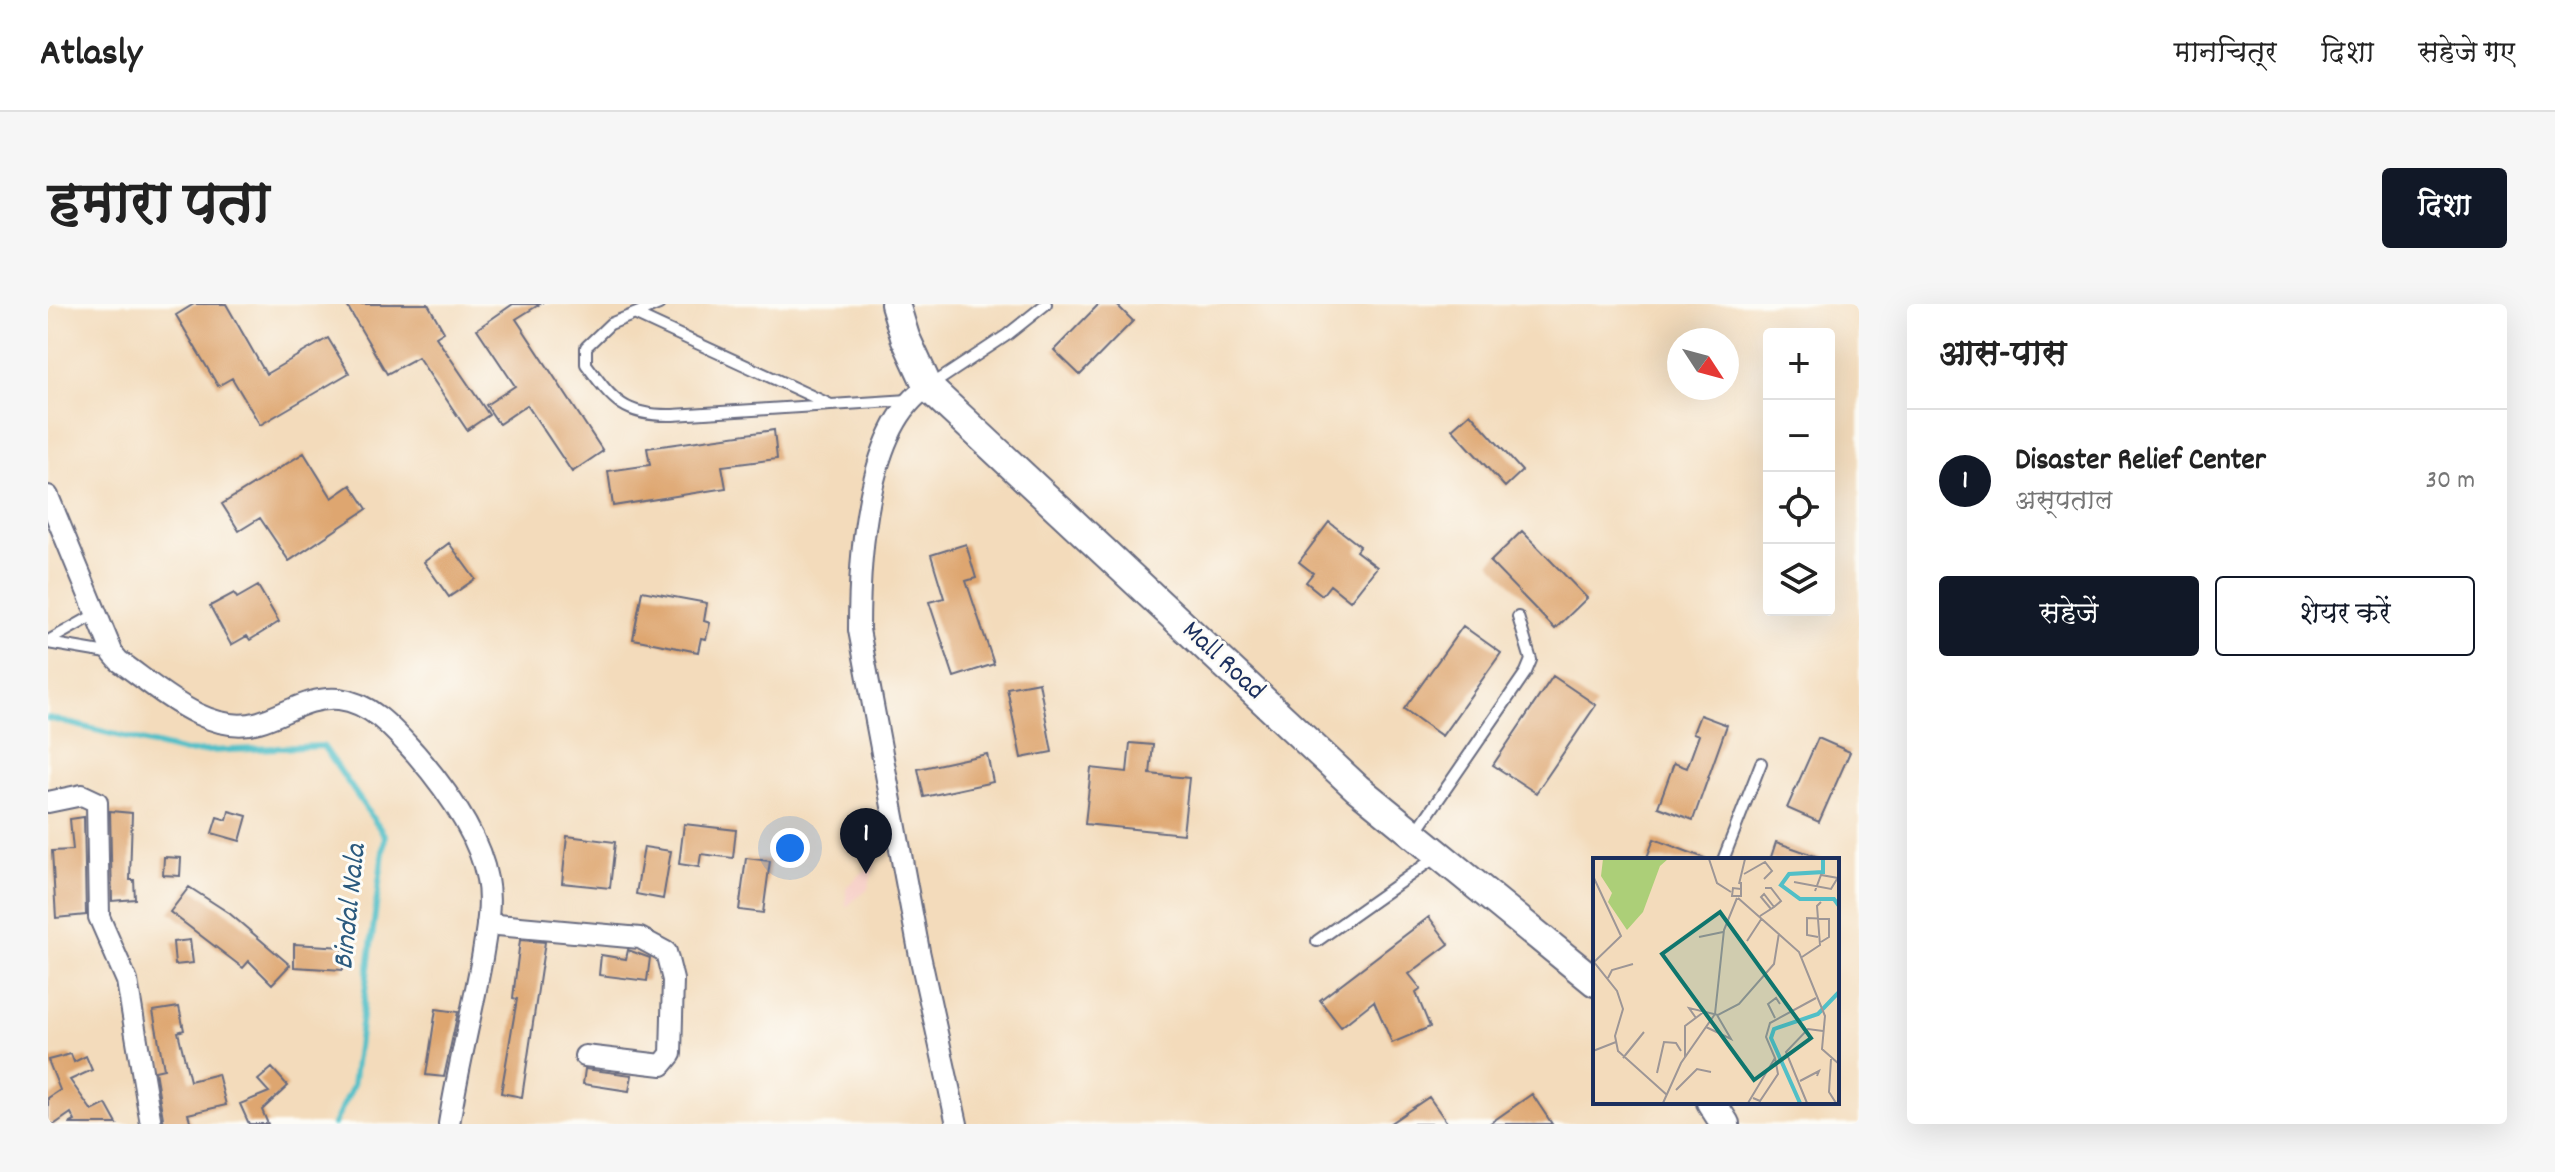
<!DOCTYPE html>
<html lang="hi">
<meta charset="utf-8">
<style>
body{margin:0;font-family:Dekko,"Playpen Sans Deva",sans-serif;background:#f6f6f6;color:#222}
.controls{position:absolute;right:24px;top:24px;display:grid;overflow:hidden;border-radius:8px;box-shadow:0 8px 32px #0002}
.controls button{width:72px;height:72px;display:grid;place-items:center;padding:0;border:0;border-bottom:2px solid #e0e0e0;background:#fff;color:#222;font:40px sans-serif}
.compass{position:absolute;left:1619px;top:24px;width:72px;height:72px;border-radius:50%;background:#fff;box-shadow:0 8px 32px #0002;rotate:126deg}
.you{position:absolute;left:742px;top:544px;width:28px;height:28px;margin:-20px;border:6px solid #fff;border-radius:50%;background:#1a73e8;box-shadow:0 0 0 12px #1a73e833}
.badge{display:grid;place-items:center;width:52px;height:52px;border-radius:50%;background:#111827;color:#fff;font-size:26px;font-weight:700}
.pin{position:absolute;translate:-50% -66px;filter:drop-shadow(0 2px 4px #0008)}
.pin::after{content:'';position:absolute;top:42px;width:28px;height:24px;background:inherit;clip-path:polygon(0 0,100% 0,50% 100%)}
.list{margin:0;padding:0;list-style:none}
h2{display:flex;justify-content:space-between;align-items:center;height:104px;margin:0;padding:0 32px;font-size:34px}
h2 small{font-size:26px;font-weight:400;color:#767676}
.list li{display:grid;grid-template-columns:52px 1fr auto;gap:24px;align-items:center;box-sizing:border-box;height:144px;padding:0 32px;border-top:2px solid #e0e0e0}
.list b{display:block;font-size:30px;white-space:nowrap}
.list p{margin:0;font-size:26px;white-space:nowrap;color:#767676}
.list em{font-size:26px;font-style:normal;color:#767676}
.actions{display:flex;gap:16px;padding:24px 32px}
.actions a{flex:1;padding:18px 0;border:2px solid #111827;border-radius:8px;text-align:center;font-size:28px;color:#111827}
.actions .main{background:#111827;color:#fff}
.icon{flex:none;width:44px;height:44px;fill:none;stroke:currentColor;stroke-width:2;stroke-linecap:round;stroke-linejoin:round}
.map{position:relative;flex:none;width:1811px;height:820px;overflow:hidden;border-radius:8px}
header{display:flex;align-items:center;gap:48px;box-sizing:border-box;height:112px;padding:0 40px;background:#fff;border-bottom:2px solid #e0e0e0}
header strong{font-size:38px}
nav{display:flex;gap:44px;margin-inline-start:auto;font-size:28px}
.intro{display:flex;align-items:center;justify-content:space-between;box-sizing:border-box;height:192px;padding:0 48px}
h1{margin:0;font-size:56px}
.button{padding:20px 36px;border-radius:8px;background:#111827;color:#fff;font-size:28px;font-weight:700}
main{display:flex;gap:48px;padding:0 48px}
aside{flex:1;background:#fff;border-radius:8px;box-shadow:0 8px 32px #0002}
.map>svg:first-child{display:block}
.built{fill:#f7d1c9}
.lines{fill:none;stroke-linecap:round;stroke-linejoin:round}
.stream{stroke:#51bfc7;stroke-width:6}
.building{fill:#dea66f}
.lane-casing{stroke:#676b7f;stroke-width:14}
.street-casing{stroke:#676b7f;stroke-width:24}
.secondary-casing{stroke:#676b7f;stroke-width:32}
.lane{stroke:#fff;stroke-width:10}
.street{stroke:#fff;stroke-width:20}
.secondary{stroke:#fff;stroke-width:28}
.labels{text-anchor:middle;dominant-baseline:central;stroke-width:6;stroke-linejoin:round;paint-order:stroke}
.street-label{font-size:28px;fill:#1b2f5e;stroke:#fdfcf7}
.water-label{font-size:30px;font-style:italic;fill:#2b5a7e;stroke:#fdfcf7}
.inset-river{fill:none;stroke:#51bfc7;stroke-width:4}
.inset-road{fill:none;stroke:#9d9696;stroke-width:2}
.view{fill:#0f766e;fill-opacity:0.15;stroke:#0f766e;stroke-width:4}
.inset-edge{fill:none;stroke:#1b2f5e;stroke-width:4}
</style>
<header>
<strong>Atlasly</strong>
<nav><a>मानचित्र</a><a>दिशा</a><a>सहेजे गए</a></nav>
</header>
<div class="intro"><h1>हमारा पता</h1><a class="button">दिशा</a></div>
<main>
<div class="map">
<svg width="1811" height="820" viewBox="0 0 1811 820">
<rect width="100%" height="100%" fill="#fdfcf7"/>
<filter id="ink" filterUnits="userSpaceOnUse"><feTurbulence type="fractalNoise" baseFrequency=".0125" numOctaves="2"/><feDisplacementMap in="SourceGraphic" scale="16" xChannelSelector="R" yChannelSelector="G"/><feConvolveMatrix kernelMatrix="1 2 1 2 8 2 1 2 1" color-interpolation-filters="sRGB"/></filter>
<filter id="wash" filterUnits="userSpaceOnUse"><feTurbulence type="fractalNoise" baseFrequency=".006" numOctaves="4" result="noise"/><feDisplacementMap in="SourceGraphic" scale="32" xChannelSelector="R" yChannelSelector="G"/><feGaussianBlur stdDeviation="1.8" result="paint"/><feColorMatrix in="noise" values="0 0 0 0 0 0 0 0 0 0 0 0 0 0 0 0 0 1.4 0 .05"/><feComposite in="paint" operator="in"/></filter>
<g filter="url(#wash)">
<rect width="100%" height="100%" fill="#f3dbbb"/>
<path class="built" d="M827 558 820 585 798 603V583Z"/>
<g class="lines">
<path class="stream" d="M0 414 137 448 275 442 337 532 305 782 286 820"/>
</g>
<g id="blocks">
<path class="building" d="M146 0H178L218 70 280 34 301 69 212 121 184 74 170 82 128 11Z
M298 0H380L396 28 388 33 441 111 419 126 370 53 339 70Z
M465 0H492L468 15 555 147 524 168 479 101 451 120 438 101 467 82 429 25Z
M1051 0H1068L1085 17 1032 71 1006 46Z
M1422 109 1474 167 1457 183 1404 125Z
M726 126 729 155 674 162 678 184 565 202 560 167 602 161 599 144Z
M256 149 284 194 303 181 319 205 241 257 212 214 191 227 174 200Z
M1281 218 1312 242 1308 247 1329 263 1302 297 1282 281 1274 291 1258 278 1265 269 1251 258Z
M1474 227 1539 294 1507 325 1442 258Z
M401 239 427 275 401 293 376 258Z
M918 240 928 274 918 277 946 360 906 373 881 298 896 294 883 251Z
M210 282 231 318 202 336 199 332 183 341 162 302 186 289 189 294Z
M594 287 659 299 656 317 662 319 658 335 653 334 650 348 585 335Z
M1415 322 1453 349 1394 432 1356 405Z
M1505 372 1548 401 1488 489 1445 461Z
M991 378 1004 448 973 454 959 384Z
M1652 411 1679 421 1645 516 1610 503 1626 459 1639 464 1651 431 1645 429Z
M1770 434 1802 448 1771 518 1739 504Z
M1082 439 1105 441 1102 470 1141 474 1135 530 1037 520 1043 464 1079 468Z
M939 450 945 478 876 493 870 465Z
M62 507 84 509 82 576H86L87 595 64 597Z
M181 507 199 512 192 537 164 529 169 513 179 516Z
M36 513 38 611 8 614 4 547 25 546 22 515Z
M636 520 688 526 685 554 653 550 651 563 631 560Z
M519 532 567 538 562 584 514 579Z
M1606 535 1659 555V556H1598Z
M1728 538 1773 554V556H1722Z
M596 543 623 547 615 595 588 590Z
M116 553 133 554 132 572 115 571Z
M698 554 722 557 715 609 691 606Z
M141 583 181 609 242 661 224 680 201 657 195 664 122 608Z
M1381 613 1401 640 1361 670 1373 685 1368 689 1382 723 1344 739 1326 697 1293 723 1272 696Z
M142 636 145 659 127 661 125 638Z
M472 636 497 638 474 793 453 789 469 695 465 694Z
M246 640 295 643V666L246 663Z
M580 646 602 654 599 677 551 671 553 651 578 655Z
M131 703 136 726 130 728 142 777 170 770 178 801 140 810 143 820H116L107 767 116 765 105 707Z
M388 705 410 708 396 773 378 771Z
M23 750 26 758 38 752 44 766 22 776 44 807 58 800 69 820H21L27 817 23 809 7 820H0V794L12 786 0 756Z
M224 764 240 782 214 806 220 820H201L192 800 221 788 210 776Z
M537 765 584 771 581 787 535 780Z
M1484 790 1504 820H1441Z
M1381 793 1400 820H1341Z"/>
</g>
</g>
<g filter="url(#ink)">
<use href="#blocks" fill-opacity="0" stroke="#676b7f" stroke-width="2"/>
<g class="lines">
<defs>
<path id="lane" d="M611 0 562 20 538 43V60C566 98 577 112 625 111L861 96
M586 10 781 100
M882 82 959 31 998 0
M0 337 48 310
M0 339 65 350
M1368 528 1478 368 1483 356 1470 313
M1675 556 1713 459
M1269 637 1388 553"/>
<path id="street" d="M880 83C818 121 811 258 811 326L871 647 909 820
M0 192 65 350 71 357C109 383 160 433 211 418 238 410 261 392 291 395 324 399 347 427 368 450 398 485 431 530 439 575 444 600 438 629 434 654 424 709 410 764 401 820
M0 498 34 491 49 498 51 613 79 677 103 820
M439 620 592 634 618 648 625 676 623 750 614 761 537 752"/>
<path id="secondary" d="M847 0 857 33 880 83 1309 484 1547 678
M1663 798 1677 820"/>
</defs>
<use href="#lane" class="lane-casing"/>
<use href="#street" class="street-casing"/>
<use href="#secondary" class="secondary-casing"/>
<use href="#lane" class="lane"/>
<use href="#street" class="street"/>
<use href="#secondary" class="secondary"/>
</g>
</g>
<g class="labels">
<g class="street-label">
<text transform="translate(1174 358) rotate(43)">Mall Road</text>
</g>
<g class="water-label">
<text transform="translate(304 603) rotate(-84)">Bindal Nala</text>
</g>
</g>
<g transform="translate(1545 554)">
<rect width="246" height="246" fill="#f3dbbb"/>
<path d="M10 1H75L67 8 50 54 34 72 15 44 19 35 8 18Z" fill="#accf78"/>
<path class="inset-river" d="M230 1V14L196 16 188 27 207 41H241L246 48M207 245 178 180 181 171 225 156 246 134"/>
<path class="inset-road" d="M116 1 124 25 138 34M151 16 172 4 179 13 171 21M0 18 28 78 1 104 24 133 30 151 22 178 25 193 74 237M148 24V38H139L140 30 148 31M201 24 238 31 244 21M146 26 152 1M172 30H178L188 43 181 49M222 33 228 17 245 20M145 40 206 94 232 158 229 191 246 206M167 58 181 49 171 36 168 39 178 51M106 79 130 74M225 79 214 77V60L236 61V79L228 84M154 83 169 60M209 99 227 87 224 48 228 44M15 120 19 112 40 106M103 160 96 150 125 157 146 146 181 106 186 75M182 160 175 146 183 140 187 146M113 169 138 181 124 157M0 193 23 184M92 199V168L112 153M30 200 51 174M238 201 236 234 243 245M64 215 71 184 83 185 88 193M207 223 226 213 224 218M83 232 104 211 118 214M160 240 167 243 185 216 182 200M70 245 88 205 122 156 131 72 144 40M155 245 182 200 173 179 177 165 223 140M214 245 193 194 215 171 230 173"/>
<path class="view" d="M127 54 218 180 161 222 69 96Z"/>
<rect width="246" height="246" class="inset-edge"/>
</g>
</svg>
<div class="controls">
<button>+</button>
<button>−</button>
<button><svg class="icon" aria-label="locate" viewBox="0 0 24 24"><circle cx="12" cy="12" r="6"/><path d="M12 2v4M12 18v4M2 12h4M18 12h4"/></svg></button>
<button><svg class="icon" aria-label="layers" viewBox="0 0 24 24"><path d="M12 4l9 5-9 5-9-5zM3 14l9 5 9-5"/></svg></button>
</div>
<svg class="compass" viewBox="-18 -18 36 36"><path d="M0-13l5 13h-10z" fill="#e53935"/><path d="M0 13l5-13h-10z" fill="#767676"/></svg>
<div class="you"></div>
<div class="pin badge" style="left:818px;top:570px">1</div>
</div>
<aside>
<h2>आस-पास<small></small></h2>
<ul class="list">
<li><span class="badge">1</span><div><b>Disaster Relief Center</b><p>अस्पताल</p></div><em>30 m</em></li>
</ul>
<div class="actions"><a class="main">सहेजें</a><a>शेयर करें</a></div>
</aside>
</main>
